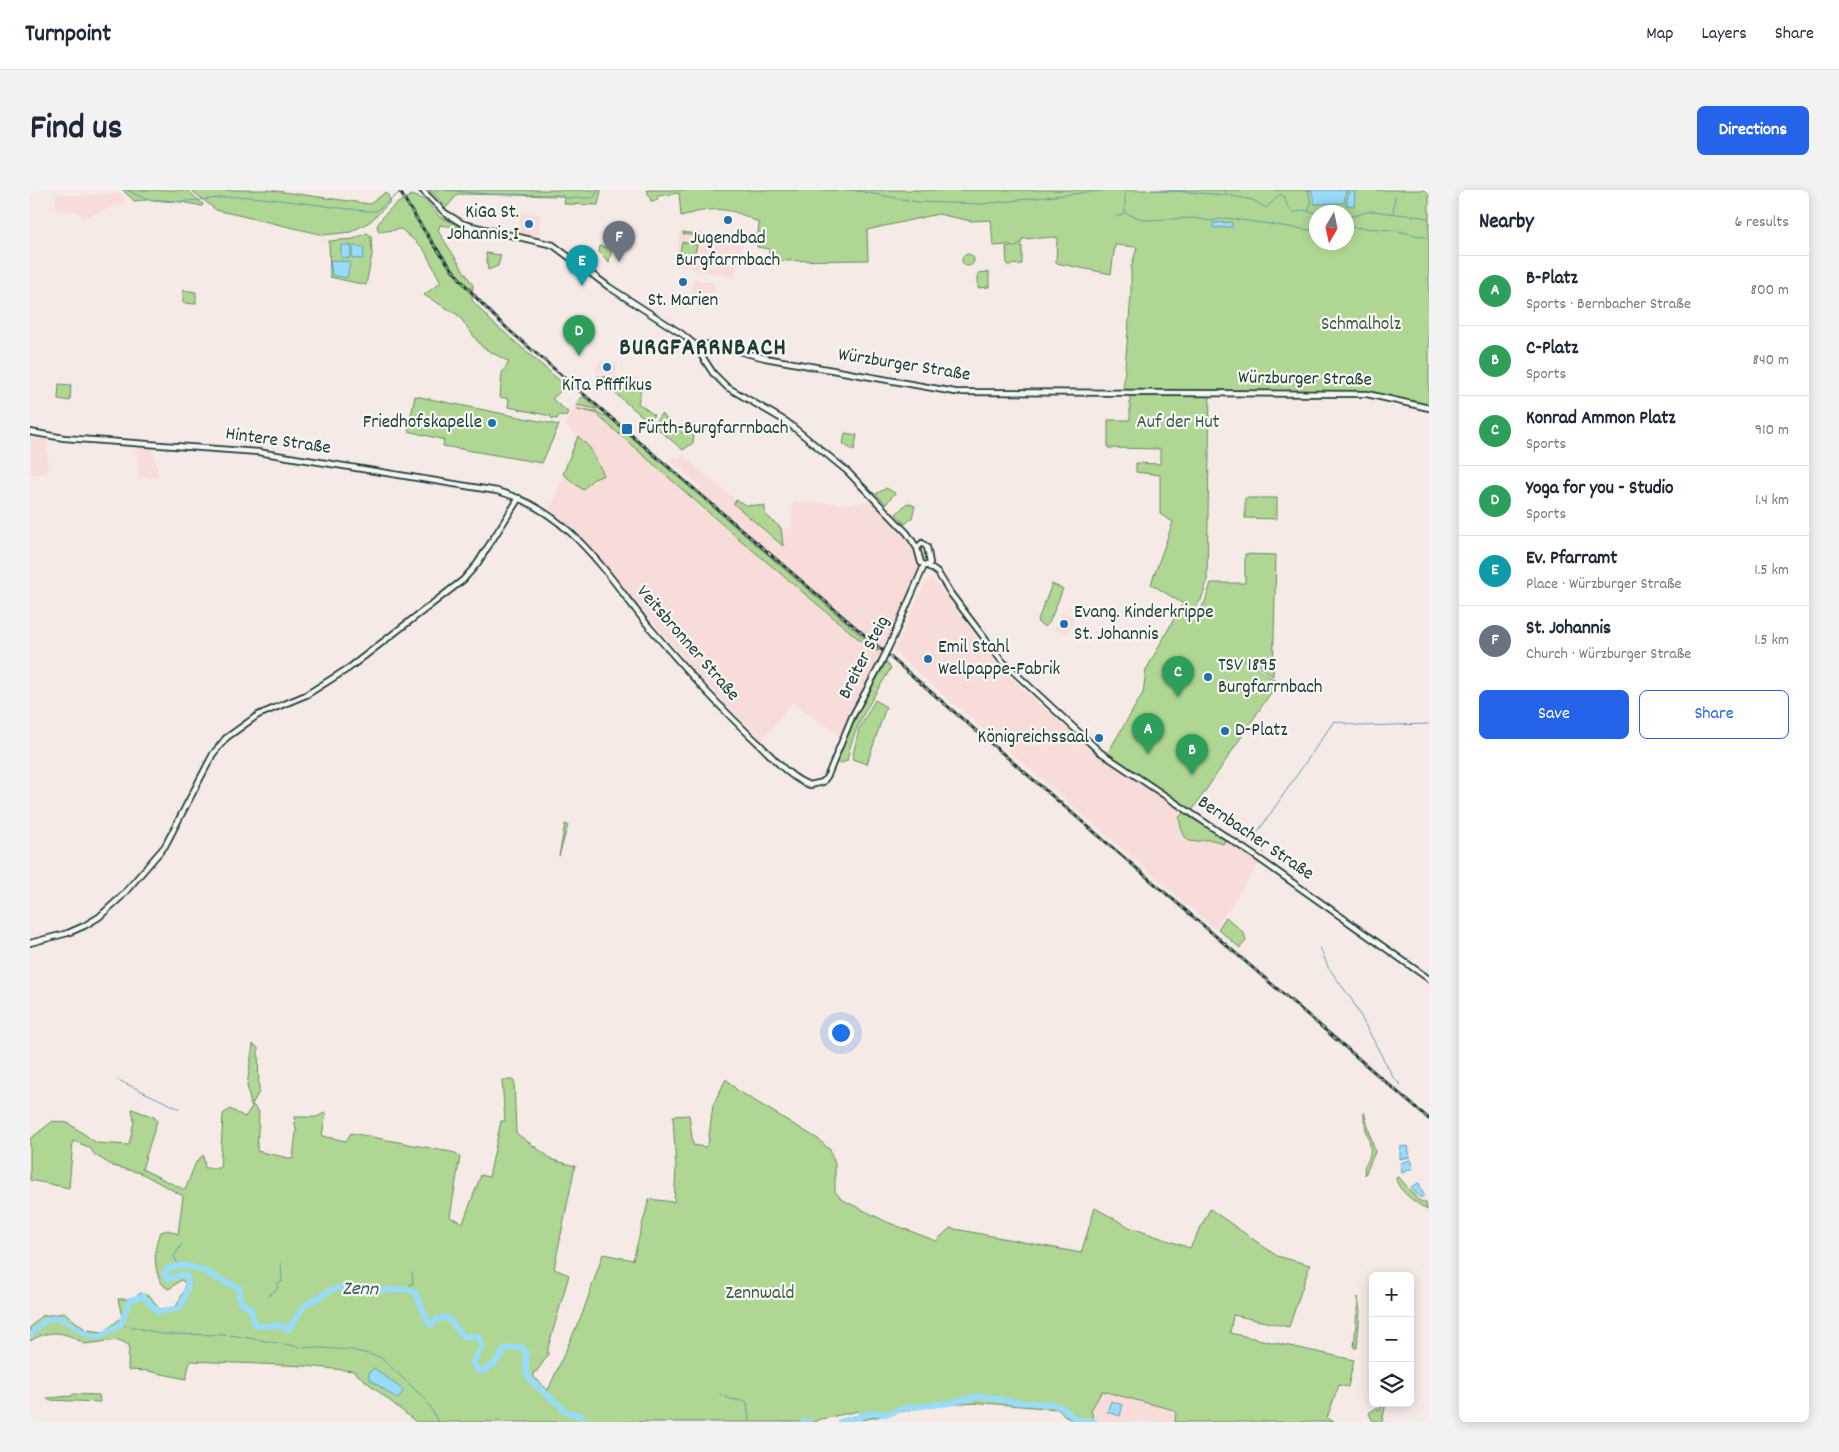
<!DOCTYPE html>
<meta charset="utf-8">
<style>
body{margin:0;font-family:Dekko,sans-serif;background:#f2f2f3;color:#1f2937}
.controls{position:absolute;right:15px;bottom:15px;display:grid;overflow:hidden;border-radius:8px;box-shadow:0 2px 12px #0003}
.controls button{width:45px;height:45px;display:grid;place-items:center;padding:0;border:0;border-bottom:1px solid #e0e1e3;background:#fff;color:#1f2937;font:25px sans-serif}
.compass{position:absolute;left:1279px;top:15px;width:45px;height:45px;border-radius:50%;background:#fff;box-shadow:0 2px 12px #0003;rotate:189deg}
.you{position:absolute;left:810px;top:842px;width:18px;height:18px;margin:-12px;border:4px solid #fff;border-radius:50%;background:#1a73e8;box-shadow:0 0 0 8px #1a73e833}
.badge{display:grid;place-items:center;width:32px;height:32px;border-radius:50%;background:#2563eb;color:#fff;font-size:16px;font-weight:700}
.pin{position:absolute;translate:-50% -41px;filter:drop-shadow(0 1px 2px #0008)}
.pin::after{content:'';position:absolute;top:26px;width:18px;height:15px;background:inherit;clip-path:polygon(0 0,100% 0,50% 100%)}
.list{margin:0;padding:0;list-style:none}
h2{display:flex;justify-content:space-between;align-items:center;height:65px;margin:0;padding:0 20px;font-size:21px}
h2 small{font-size:16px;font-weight:400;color:#747a83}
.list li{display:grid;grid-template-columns:32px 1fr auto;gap:15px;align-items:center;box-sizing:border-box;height:70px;padding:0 20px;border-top:1px solid #e0e1e3}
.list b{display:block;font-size:19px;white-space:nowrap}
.list p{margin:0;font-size:16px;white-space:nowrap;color:#747a83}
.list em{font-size:16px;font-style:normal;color:#747a83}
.actions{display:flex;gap:10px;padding:15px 20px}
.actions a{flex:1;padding:11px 0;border:1px solid #2563eb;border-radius:8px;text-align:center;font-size:18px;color:#2563eb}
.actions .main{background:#2563eb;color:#fff}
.icon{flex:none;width:28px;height:28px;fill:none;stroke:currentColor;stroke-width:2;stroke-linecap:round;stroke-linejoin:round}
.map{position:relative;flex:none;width:1399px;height:1232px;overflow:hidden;border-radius:8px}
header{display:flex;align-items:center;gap:30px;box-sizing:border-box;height:70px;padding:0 25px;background:#fff;border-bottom:1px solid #e0e1e3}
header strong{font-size:24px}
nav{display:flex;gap:28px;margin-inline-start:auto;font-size:18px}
.intro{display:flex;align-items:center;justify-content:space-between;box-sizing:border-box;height:120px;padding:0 30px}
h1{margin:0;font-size:35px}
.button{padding:12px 22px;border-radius:8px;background:#2563eb;color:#fff;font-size:18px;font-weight:700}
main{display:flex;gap:30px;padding:0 30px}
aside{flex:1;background:#fff;border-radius:8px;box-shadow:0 2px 12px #0003}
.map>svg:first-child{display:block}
.built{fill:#f7dcd9}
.green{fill:#afd692;stroke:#678a63;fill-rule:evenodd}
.water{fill:#98dbfa;stroke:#689cab}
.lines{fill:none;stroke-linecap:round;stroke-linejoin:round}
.stream{stroke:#689cab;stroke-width:1}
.river{stroke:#98dbfa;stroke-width:6}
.secondary-casing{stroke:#1f3d34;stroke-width:8}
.secondary{stroke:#f6f6f2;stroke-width:4.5}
.rail-casing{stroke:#1f3d34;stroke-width:3}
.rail{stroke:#f6f6f2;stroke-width:1;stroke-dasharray:4;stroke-linecap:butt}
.secondary-bridge-casing{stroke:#1f3d34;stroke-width:8;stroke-linecap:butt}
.secondary-bridge{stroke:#f6f6f2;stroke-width:4.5}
.poi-dot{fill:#1f6fb2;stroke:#f6f6f2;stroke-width:2}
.labels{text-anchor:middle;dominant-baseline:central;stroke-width:4.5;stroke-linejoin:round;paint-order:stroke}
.poi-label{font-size:19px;fill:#1f3d34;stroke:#f6f6f2;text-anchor:start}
.park-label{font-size:19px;fill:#3c5c47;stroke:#f6f6f2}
.street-label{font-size:19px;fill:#1f3d34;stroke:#f6f6f2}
.water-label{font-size:20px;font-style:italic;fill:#375d5c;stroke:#f6f6f2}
.district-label{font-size:24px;font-weight:bold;letter-spacing:1px;fill:#1f3d34;stroke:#f6f6f2}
</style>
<header>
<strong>Turnpoint</strong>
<nav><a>Map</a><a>Layers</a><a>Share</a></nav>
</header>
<div class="intro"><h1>Find us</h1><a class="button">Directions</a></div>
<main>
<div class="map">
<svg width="1399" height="1232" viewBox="0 0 1399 1232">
<rect width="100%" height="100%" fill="#f6eae7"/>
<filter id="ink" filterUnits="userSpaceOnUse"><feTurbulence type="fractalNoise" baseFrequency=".02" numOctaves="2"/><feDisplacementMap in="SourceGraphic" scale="10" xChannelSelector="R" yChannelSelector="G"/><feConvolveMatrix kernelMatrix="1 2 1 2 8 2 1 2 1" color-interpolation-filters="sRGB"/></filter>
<g filter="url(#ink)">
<path class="built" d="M27 3 49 6 90 3 96 12 53 28 49 22 25 20Z
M491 23 510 24 509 47 488 43Z
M650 41 712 49V59L704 88 644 75Z
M663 89 684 93 687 102 661 104Z
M569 170 582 174 583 172 588 173 586 186 565 181Z
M546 213 556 214 701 342 848 460 667 303 671 297 639 270 644 265 649 269 652 265 706 310 704 314 753 355 751 338H762L763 312 823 314 842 311 882 354 890 375 869 427 810 545 762 513 734 548V552L667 484 547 342 520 320 548 246 536 235Z
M0 248 18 250 17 284 0 283Z
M106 257 123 258 129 288 109 287Z
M902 388 969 476 1010 515 1073 568 1230 673 1185 739 864 462 892 399 896 391Z
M1032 422 1045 427 1038 443 1026 440 1025 443 1024 441Z
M1072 1200 1140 1219 1146 1222 1145 1232H1065L1061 1220Z"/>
<path class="green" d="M93 0H157L173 14 172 16C148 11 128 8 104 11Z
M161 0H239L340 14 356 2 361 11 341 31 321 42 294 45 186 20Z
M399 0H571L568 15 535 14 533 6 428 4 417 17Z
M617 0H1399V215L1337 202 1180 201 1177 392 1171 410 1163 420 1121 394 1143 332 1130 324V285L1106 282V273L1130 274V259L1078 258V230H1100V203L1093 202 1101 105V78L1107 57 1085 55 1081 84 1026 73 1027 47 992 49 991 54 963 56 961 30 941 31 908 24 837 40 838 70 739 71V59L727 57 729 33C699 16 684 17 651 26L649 3 628 6 627 10 621 11ZM1286 22H1316V52H1286Z
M382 5 395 10 410 27 434 38 410 35 408 41 443 95 442 110 460 130 536 196 522 209 538 222 536 226 529 225 527 229 521 228V226L478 217 479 209 470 207 472 183 479 172 452 157 428 125 394 105 411 92 393 58 371 39 349 42 347 36C355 21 366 13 382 5Z
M653 42 706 50 705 52 653 44Z
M337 43 341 46 342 65 336 95 300 87 299 51 323 49Z
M652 52 667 55 663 70 649 67Z
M570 56 582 58 579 72 569 62Z
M992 56V74L977 75 976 57Z
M456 63 471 65 468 76 458 80Z
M932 70a6 6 0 1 1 12 0a6 6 0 1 1-12 0Z
M959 82V97L948 98V83Z
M153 100 166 102V114L153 113Z
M568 186 613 192 608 213 624 225 619 232 568 189Z
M29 194 41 195 40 211 28 209Z
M385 206 529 235 512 273 413 256 414 250 378 241Z
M554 207 567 219 546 215 550 208Z
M547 219 567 221 574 226 576 225 849 461 842 460 701 342 565 223Z
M631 224 654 244 663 234 665 236 663 253 653 260 623 235Z
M815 243 827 245 824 261 813 254Z
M548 246 560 258 574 285 562 290 553 300 533 284Z
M856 298 865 303 856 314 846 304Z
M1215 308H1247V329L1215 328Z
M706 310 716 315 735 316V324L751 338 753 356 704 314Z
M877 313 885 316 882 328 875 334 866 324Z
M1215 364 1246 365 1243 486 1230 477V468H1212L1248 492 1162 621 1077 564 1113 503 1116 480 1151 416 1166 425 1175 412 1181 393H1215Z
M1022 394 1033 399 1019 433 1015 437 1007 432Z
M856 472 861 478C843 508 823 536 817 571L809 574 807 570 831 517Z
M845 510 856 517 837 574 822 569 829 539Z
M1153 623 1195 648V651L1193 654C1169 640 1157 670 1149 628Z
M535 634 538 635 529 666Z
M1196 727 1214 743 1216 751 1210 758 1188 739Z
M223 854 228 858 229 902 221 916 217 895Z
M696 889 707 900 788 949 800 960 805 974V1001L811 1009 857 1032 906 1051 920 1038 1051 1063 1065 1018 1099 1037 1160 1058 1180 1019 1247 1066 1280 1075 1259 1137 1203 1125 1200 1143 1324 1170 1318 1197 1309 1195 1297 1228 1304 1232H1145L1146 1222 1140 1219 1072 1201 1061 1220 1064 1232H1043L1027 1219 953 1213 903 1215 832 1230 828 1221 787 1230V1232H386L323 1181 276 1176 160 1171 156 1189 118 1181 98 1180 99 1155 89 1150 54 1154C35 1141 20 1139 0 1151V1138L11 1126 35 1123 56 1140 74 1142 92 1127 88 1109H101L111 1103 120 1106 129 1119 146 1117 155 1098V1093L151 1090 139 1099C123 1094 122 1054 131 1042L138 1040 148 1044 153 1006 111 983 83 976 65 965 59 957 43 951 39 998 0 990V949L23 931 38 933 67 953 99 955 104 931 102 919 124 927 127 931 112 979 155 1000 166 972 173 965 175 978H190L193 924 200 919 215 927 223 915 229 922 227 961 263 969 266 941 264 927H287L296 922 292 946 316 951 321 943 426 963 430 967 420 1027 433 1033 451 985 459 987 471 931H475L472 890H484L486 943 523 970 545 976 524 1079 539 1085 518 1158V1165L507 1181 504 1182 503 1186 518 1200 553 1122 573 1064 603 1070 619 1009 644 1012 646 979 643 926 659 925 663 955 675 957 678 954 683 915Z
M1334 922 1345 962 1335 985 1334 977C1349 957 1332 943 1334 922Z
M1369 987 1388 1010 1396 1013 1397 1020C1387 1013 1367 1001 1366 988Z
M1328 1107 1330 1121 1327 1158H1324Z
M43 1204 69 1205 70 1212 18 1210 17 1208 42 1206Z
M1352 1213H1356L1352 1232 1342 1230 1339 1223 1346 1218 1350 1220Z"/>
<path class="water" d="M1281 0H1316L1314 13 1285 14Z
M1319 0 1325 2 1324 16 1316 15Z
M1202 32V37L1183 38V33Z
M311 55H321L320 68 311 67Z
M323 56 334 57 333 69 322 68Z
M300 70 320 72 317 88 302 85Z
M1378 956 1380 967 1370 969V957Z
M1380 970 1383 978 1372 983 1370 973Z
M1389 993 1394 1006 1390 1008 1381 997Z
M344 1178 372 1199 373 1201 368 1209 339 1189V1183Z
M1081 1211 1093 1215 1090 1226 1077 1222Z"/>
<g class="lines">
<path class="stream" d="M97 0C133 23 182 4 221 7 259 10 298 17 336 21H346L373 0
M414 0 456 4 528 5 536 8H562L565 6 568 0
M822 0 888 12 952 14 1079 0
M1095 0V23L1115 30 1164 28 1180 31 1197 28 1286 41
M1123 0 1139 2 1145 0
M1195 0 1197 5 1223 10 1236 18 1250 4 1255 7 1257 16 1263 23 1273 20 1286 23
M1143 1 1196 5
M1278 20 1281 14 1278 0
M1363 23 1365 6
M1316 26C1327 28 1333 21 1343 21L1399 28
M1086 27 1093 24
M1316 37 1364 40 1399 48
M1234 663 1225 646 1304 531 1330 536 1399 534
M1290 757 1298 777 1322 810 1363 887 1371 895
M88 890 150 919
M148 1074 144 1066 152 1054
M379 1099 380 1094H383L382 1083
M238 1106 248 1098 247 1094 252 1092 251 1073
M91 1134 95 1136
M99 1136 132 1144 196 1145
M200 1145 271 1157
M274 1157 322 1160 350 1167 396 1210
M690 1204 700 1209 717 1212 719 1232
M398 1213 408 1232"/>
<path class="river" d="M0 1146C31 1106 37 1143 69 1147L91 1134 100 1110 113 1106 128 1122 150 1118 158 1097 157 1086 152 1085 139 1089 135 1085 137 1079C162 1067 185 1091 209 1097L210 1113 221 1118 224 1134 230 1136 249 1135 258 1140 274 1116 301 1100 311 1097 335 1101 379 1099 385 1102 399 1133 402 1135 406 1130 417 1127 433 1146 450 1147 451 1159 443 1172C449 1195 470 1168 475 1159L491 1157 496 1162V1181L501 1191 537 1222 552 1226V1232
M773 1232H779
M810 1232 844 1223 858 1224 874 1218 919 1213 950 1206 985 1212 1022 1214 1034 1219 1045 1229 1065 1232"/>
<defs>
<path id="secondary" d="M392 0 415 23 433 34 523 55 579 97 652 144 664 154 683 183 697 197 757 232 817 281 877 343 887 358
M664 154 685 155 735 168 925 202 1337 204 1399 218
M0 242 34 248 228 262 467 301C541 321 575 383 621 439 654 478 689 517 727 552 742 566 760 589 780 595L793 592 798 585 822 527 850 475
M892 353 897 357 900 373 897 376 891 373 887 358Z
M898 376 908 383 921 404 971 470 1070 562 1228 668 1399 789
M861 452 894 376
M0 753 38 743 54 736 69 727 91 707 135 656 183 564 196 548 228 525 276 505 319 478 433 390 447 374 489 308"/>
</defs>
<use href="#secondary" class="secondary-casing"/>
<use href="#secondary" class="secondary"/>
<defs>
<path id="rail" d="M369 0C400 53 434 100 480 141L1399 929"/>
</defs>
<use href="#rail" class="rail-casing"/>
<use href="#rail" class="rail"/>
<defs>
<path id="secondary-bridge" d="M850 475 861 452"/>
</defs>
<use href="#secondary-bridge" class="secondary-bridge-casing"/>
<use href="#secondary-bridge" class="secondary-bridge"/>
</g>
</g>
<g class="poi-dot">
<circle cx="698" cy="30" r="5"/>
<circle cx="499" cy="34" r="5"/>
<circle cx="653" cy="92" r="5"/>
<circle cx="577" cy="177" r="5"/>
<circle cx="462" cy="233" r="5"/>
<rect x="591" y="233" width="12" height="12" rx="2.5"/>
<circle cx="1034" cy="434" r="5"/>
<circle cx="898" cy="469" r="5"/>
<circle cx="1178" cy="487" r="5"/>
<circle cx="1195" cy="541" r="5"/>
<circle cx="1069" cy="548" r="5"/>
</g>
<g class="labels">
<g class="poi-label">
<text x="489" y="23" text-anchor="end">KiGa St.<tspan x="489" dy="22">Johannis I</tspan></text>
<text x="698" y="49" text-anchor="middle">Jugendbad<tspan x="698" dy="22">Burgfarrnbach</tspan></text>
<text x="653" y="111" text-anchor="middle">St. Marien</text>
<text x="577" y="196" text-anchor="middle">KiTa Pfiffikus</text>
<text x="452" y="233" text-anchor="end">Friedhofskapelle</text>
<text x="608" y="239">Fürth-Burgfarrnbach</text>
<text x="1044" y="423">Evang. Kinderkrippe<tspan x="1044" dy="22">St. Johannis</tspan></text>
<text x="908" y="458">Emil Stahl<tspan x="908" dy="22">Wellpappe-Fabrik</tspan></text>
<text x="1188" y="476">TSV 1895<tspan x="1188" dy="22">Burgfarrnbach</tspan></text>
<text x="1205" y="541">D-Platz</text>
<text x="1059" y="548" text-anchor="end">Königreichssaal</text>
</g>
<g class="park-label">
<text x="1331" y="135">Schmalholz</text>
<text x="1148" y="233">Auf der Hut</text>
<text x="730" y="1104">Zennwald</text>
</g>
<g class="street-label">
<text transform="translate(874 176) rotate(9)">Würzburger Straße</text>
<text transform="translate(1275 190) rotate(1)">Würzburger Straße</text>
<text transform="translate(248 252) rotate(8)">Hintere Straße</text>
<text transform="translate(657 454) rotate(49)">Veitsbronner Straße</text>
<text transform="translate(835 468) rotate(-63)">Breiter Steig</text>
<text transform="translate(1225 649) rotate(34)">Bernbacher Straße</text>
</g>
<g class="water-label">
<text transform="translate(330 1100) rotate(1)">Zenn</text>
</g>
<g class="district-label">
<text x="673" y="159">BURGFARRNBACH</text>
</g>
</g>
</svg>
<div class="controls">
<button>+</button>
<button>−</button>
<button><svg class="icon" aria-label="layers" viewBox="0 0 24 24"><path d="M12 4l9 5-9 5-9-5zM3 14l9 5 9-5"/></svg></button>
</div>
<svg class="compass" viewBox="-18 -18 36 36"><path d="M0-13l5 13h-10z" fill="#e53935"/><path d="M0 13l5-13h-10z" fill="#747a83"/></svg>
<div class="you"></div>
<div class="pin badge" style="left:1118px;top:564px;background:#2e9e5b">A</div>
<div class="pin badge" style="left:1162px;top:585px;background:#2e9e5b">B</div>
<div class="pin badge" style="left:1148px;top:507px;background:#2e9e5b">C</div>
<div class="pin badge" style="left:549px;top:166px;background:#2e9e5b">D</div>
<div class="pin badge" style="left:552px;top:96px;background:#0f9aa8">E</div>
<div class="pin badge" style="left:589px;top:72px;background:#6b7280">F</div>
</div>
<aside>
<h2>Nearby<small>6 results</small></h2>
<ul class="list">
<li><span class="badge" style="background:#2e9e5b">A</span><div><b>B-Platz</b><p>Sports · Bernbacher Straße</p></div><em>800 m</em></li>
<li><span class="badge" style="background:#2e9e5b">B</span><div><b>C-Platz</b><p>Sports</p></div><em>840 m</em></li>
<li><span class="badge" style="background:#2e9e5b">C</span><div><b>Konrad Ammon Platz</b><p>Sports</p></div><em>910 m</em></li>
<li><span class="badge" style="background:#2e9e5b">D</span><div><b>Yoga for you - Studio</b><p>Sports</p></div><em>1.4 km</em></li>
<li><span class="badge" style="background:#0f9aa8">E</span><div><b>Ev. Pfarramt</b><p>Place · Würzburger Straße</p></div><em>1.5 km</em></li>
<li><span class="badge" style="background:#6b7280">F</span><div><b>St. Johannis</b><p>Church · Würzburger Straße</p></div><em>1.5 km</em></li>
</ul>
<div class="actions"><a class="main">Save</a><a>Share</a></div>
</aside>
</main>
